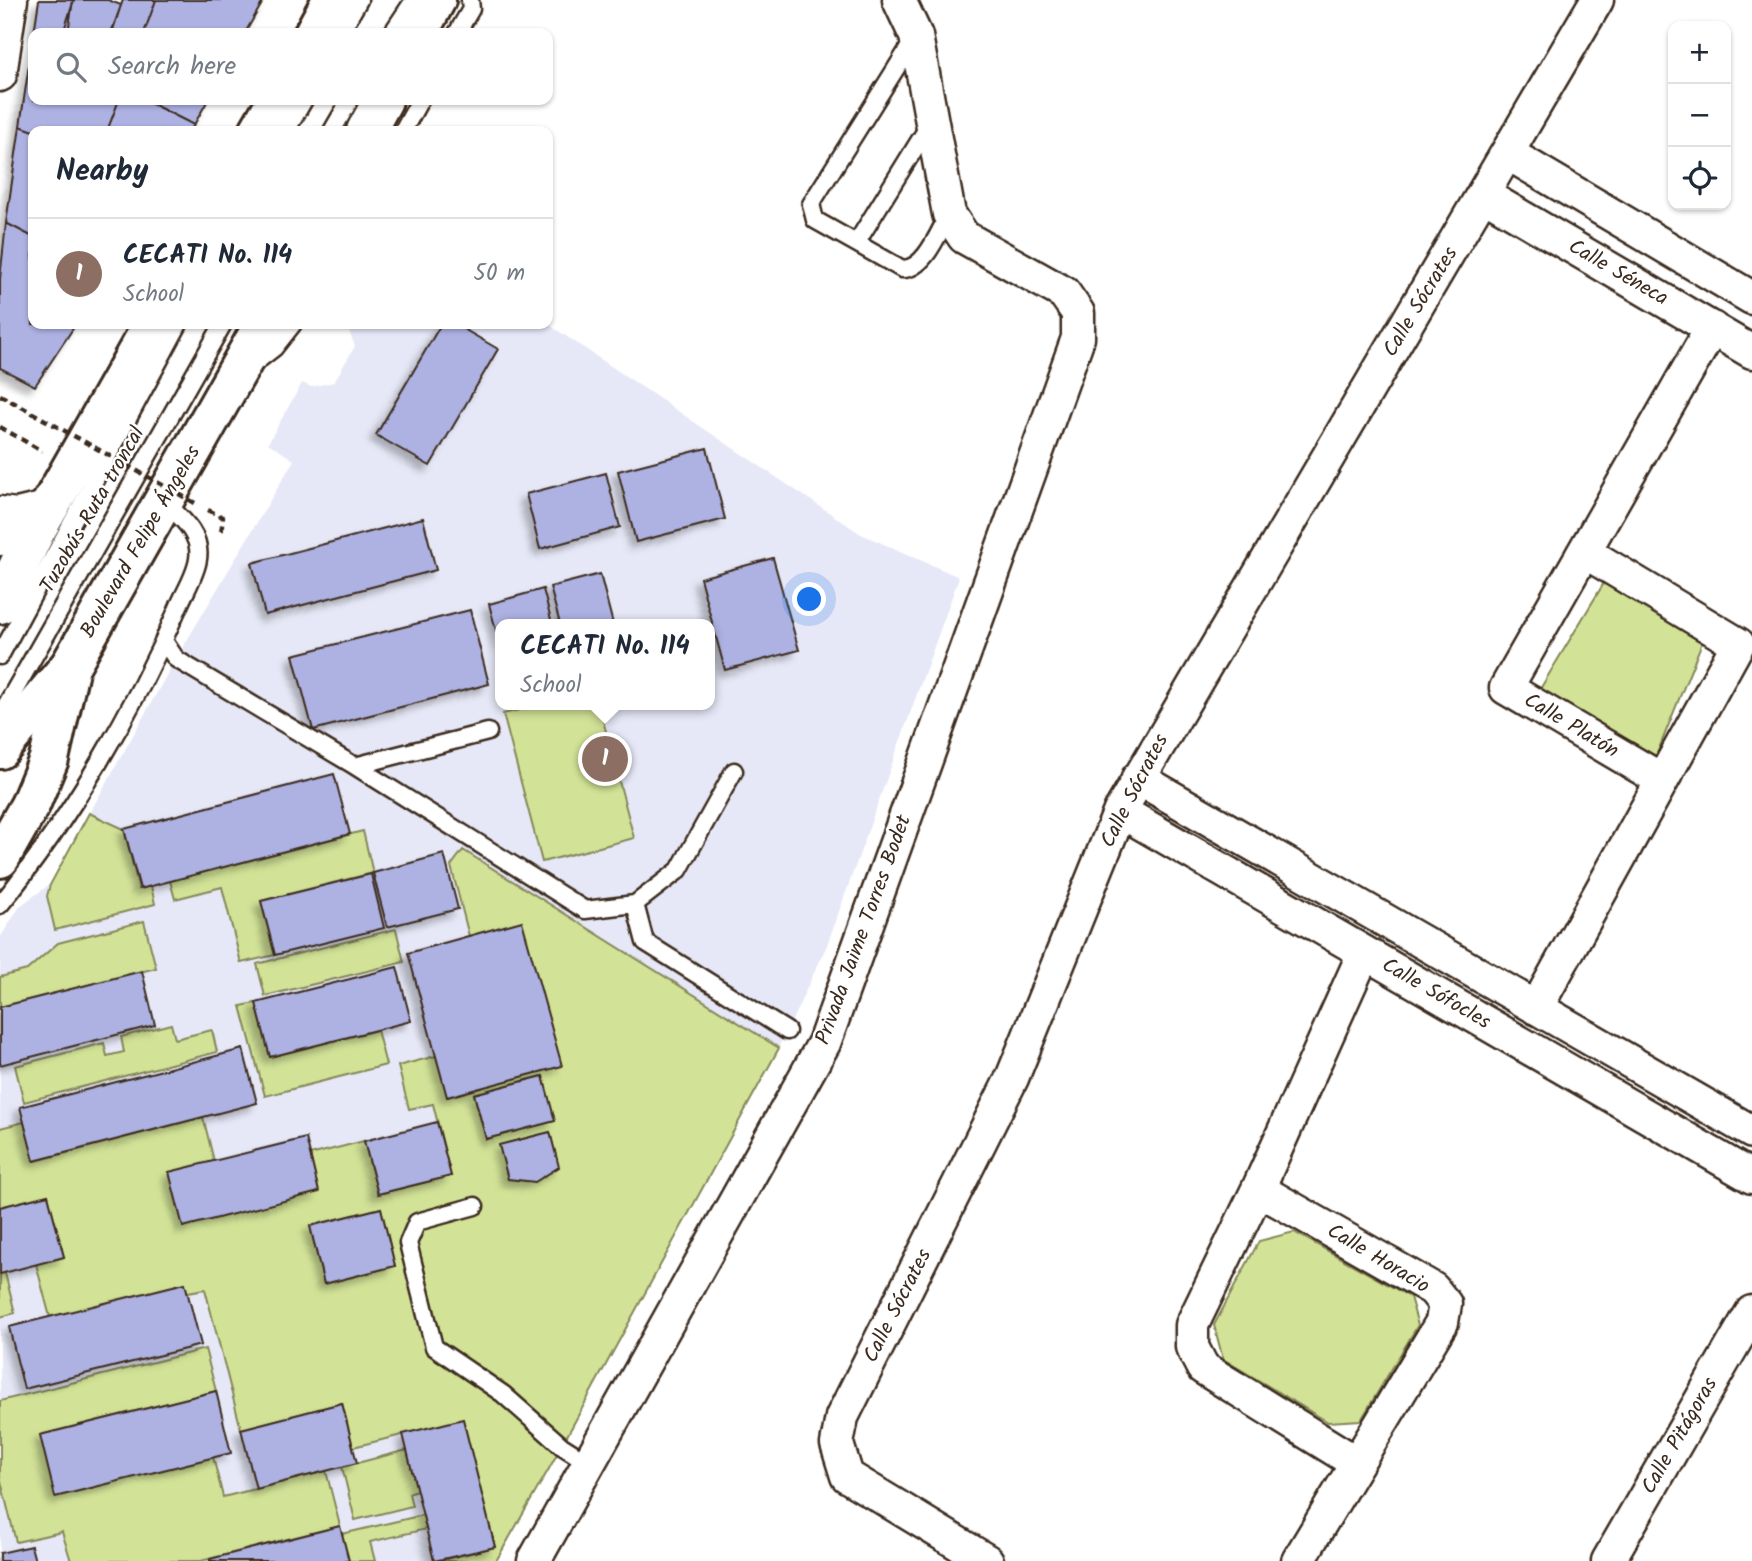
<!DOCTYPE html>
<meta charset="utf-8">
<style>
body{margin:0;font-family:Kalam,sans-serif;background:#f2f2f3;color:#1f2937}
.controls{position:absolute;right:21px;top:21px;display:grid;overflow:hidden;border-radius:14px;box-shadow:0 2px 5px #0004}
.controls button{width:63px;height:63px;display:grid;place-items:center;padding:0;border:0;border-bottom:2px solid #e0e1e3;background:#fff;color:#1f2937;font:35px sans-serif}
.you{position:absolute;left:810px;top:600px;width:24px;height:24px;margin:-18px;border:5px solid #fff;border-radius:50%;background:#1a73e8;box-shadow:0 0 0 10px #1a73e833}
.badge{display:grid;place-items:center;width:46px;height:46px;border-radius:50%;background:#3b2a1e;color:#fff;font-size:23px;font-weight:700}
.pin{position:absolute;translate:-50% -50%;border:4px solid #fff;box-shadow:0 2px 7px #0006}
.popup{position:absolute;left:495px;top:619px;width:220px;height:91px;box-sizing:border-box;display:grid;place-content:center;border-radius:14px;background:#fff;filter:drop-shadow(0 2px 5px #0005);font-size:23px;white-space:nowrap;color:#747a83}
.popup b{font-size:26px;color:#1f2937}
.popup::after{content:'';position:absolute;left:50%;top:100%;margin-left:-14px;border:14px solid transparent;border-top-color:#fff}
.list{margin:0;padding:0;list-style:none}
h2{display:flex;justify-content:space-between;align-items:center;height:91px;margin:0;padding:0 28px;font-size:30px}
h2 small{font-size:23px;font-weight:400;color:#747a83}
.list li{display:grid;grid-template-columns:46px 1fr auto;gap:21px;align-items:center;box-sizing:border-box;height:112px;padding:0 28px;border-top:2px solid #e0e1e3}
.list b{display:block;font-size:26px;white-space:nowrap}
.list p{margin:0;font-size:23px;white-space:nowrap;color:#747a83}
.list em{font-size:23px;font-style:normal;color:#747a83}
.icon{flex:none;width:38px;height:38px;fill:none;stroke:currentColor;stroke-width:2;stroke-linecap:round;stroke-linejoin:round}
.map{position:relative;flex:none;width:1752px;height:1561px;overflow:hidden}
.search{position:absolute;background:#fff;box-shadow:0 2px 5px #0004;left:28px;top:28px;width:525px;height:77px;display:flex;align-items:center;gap:18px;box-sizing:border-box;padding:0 24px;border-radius:14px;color:#747a83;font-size:26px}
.panel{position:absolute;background:#fff;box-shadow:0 2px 5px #0004;left:28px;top:126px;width:525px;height:203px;border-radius:14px}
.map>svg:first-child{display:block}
.built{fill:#e6e8f7;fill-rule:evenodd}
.green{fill:#d2e397;stroke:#86865a;stroke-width:2;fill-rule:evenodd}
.building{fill:#adb2e3;stroke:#3b2a1e;stroke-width:2;filter:url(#shadow)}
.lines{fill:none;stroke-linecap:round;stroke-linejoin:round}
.service-casing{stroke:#3b2a1e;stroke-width:21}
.minor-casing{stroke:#3b2a1e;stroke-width:37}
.secondary-casing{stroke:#3b2a1e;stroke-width:44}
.primary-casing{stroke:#3b2a1e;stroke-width:44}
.trunk-casing{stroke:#3b2a1e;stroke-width:44}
.path{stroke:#3b2a1e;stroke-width:4.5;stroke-dasharray:7 5;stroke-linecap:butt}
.service{stroke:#fff;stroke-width:16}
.minor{stroke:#fff;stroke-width:32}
.secondary{stroke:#fff;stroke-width:38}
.primary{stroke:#fff;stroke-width:38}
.trunk{stroke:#fff;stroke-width:38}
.path-bridge{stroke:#3b2a1e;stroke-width:4.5;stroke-dasharray:7 5;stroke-linecap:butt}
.labels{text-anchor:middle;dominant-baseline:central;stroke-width:5;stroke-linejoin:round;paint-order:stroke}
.street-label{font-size:21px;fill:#3b2a1e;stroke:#fff}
</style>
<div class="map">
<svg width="1752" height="1561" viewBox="0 0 1752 1561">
<defs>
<filter id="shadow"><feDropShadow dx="-6" dy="6" stdDeviation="3.5" flood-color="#0004"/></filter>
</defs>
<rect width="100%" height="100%" fill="#fff"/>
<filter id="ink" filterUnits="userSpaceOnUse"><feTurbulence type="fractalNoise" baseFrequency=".0143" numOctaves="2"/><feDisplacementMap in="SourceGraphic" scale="14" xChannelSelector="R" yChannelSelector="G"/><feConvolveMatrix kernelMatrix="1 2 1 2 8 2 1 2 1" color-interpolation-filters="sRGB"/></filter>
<g filter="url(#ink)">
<path class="built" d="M346 324H548L861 534 959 577 827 945 787 1031 550 1467 496 1561H0V938L20 906 50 884 170 669 294 460 268 443 302 383 311 387 334 382 355 346ZM500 624H710V705H500Z"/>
<path class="green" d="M1607 578 1703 640 1656 756 1534 699Z
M539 705H599L634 838 542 862 503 714Z
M89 813 124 829 139 889 151 886 155 904 55 930 47 896 50 885Z
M363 831 373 873 261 901 275 955 241 963 222 887 175 899 170 881Z
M463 850 779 1048 550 1467 496 1561H438L495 1547 463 1420 353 1447 342 1403 241 1429 205 1289 50 1317 36 1264 64 1257 48 1195 0 1207V1128L24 1122 35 1161 203 1117 214 1161 319 1192 310 1155 364 1141 378 1194 451 1176 433 1104 409 1109 398 1066 436 1056 448 1097 561 1066 469 936 451 866ZM542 1076 554 1121 486 1139 474 1094ZM550 1132 558 1167 508 1179 500 1145ZM381 1208 395 1266 324 1284 310 1226Z
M144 921 156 968 0 1007V977L27 970 58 943Z
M396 929 404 962 265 996 257 964Z
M256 1003 270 1057 377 1030 386 1065 265 1096 241 1006Z
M171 1024 175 1039 212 1030 217 1052 24 1102 15 1066 104 1043 107 1056 124 1052 121 1037Z
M1294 1232 1410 1297 1418 1325 1361 1420 1328 1422 1223 1359 1214 1325 1259 1241Z
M5 1273 15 1313 0 1317V1274Z
M205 1349 216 1391 40 1435 213 1457 223 1497 326 1471 340 1526 201 1561H71L62 1532 16 1542 0 1477V1401Z
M407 1450 417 1490 409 1493 412 1506 355 1520 342 1467Z
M423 1515 426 1529 370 1542 375 1561H349L342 1534Z"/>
<path class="building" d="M39 0H73L68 33H34Z
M74 0H108L121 5 112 33H63Z
M123 0H156L144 33H111Z
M156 0H264L245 33H144Z
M33 37V100H119L107 131H34L20 126Z
M119 100H144L194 125 190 131H107Z
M144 100H208L194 125Z
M20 126 34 131 33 237 6 223Z
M6 223 33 237V324H76L35 386 0 368V279Z
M441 324H455L498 349 430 466 376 435Z
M707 448 725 519 636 542 618 471Z
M606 473 620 527 540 549 526 494Z
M423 518 436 570 265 615 252 563Z
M773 558 799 650 725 670 700 578Z
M600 574 613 624H560L550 587Z
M543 589 552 624H500V645L489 604Z
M470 610 489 684 313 730 293 655Z
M334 774 350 834 140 889 124 829Z
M444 854 458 909 387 927 373 873Z
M371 874 384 928 275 955 261 901Z
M522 921 562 1066 447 1097 408 953Z
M397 967 411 1021 270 1057 256 1003Z
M142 971 155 1025 0 1065V1007Z
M243 1049 257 1103 34 1161 20 1107Z
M543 1076 555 1121 486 1139 474 1094Z
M437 1122 451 1176 378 1194 364 1141Z
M550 1132 559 1167 535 1182 508 1179 499 1145Z
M306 1138 319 1192 183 1227 169 1172Z
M48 1195 64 1257 0 1274V1207Z
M381 1208 395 1266 324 1284 310 1226Z
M185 1283 201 1345 24 1389 9 1327Z
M216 1391 231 1453 55 1497 40 1435Z
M342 1403 357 1463 256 1489 241 1429Z
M463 1419 495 1547 434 1561 403 1434Z
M340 1526 349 1561H210V1559Z
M31 1546 35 1561H0V1553Z"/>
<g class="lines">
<defs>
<path id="service" d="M340 33 359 0
M392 33 414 0
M457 33 471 9 470 0
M915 38 811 204 815 220 902 269C925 270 939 231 949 214
M286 131 304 100
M332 131 350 100
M403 131 420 100
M857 242 931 122
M256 362 274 348 293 324
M164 641 176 659 355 766 488 732
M0 656 179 324
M0 716 223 324
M355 766 585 910 635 904 679 870 734 771
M635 904 645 942 787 1031
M0 905C69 820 135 709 178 608 184 593 196 575 198 559 202 534 180 517 165 502
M475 1206 417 1222 408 1243 434 1347 503 1394 562 1446 589 1463"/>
<path id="minor" d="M0 75 11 0
M1509 154 1752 298
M1484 195 1752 352
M0 513 17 515 50 507
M0 539 34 534
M1138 778 1752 1132
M1662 780 1506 688 1712 328
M1120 811 1752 1177
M1536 1008 1738 644 1585 552
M1258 1189 1433 1289 1445 1304 1442 1322 1298 1561
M1355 1462 1203 1368 1192 1347V1325L1258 1189 1364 953
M534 1561 824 1043 1078 338V313L1064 293 964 237 949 214 916 36 899 0
M987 1561 847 1476 837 1444 842 1417 1012 1078 1120 811 1597 0
M1608 1561 1752 1312"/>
<path id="secondary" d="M0 858 30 805 49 759 70 666"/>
<path id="primary" d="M314 33 332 0
M418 33 436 0
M259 131 277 100
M366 131 383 100
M10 584 34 534 153 324
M70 666 264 324"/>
<path id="trunk" d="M0 604 10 584
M0 749 70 666"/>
</defs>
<use href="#service" class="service-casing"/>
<use href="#minor" class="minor-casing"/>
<use href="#secondary" class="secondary-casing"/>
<use href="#primary" class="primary-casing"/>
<use href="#trunk" class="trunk-casing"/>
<path class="path" d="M0 427 42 451
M208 510 223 517 221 534"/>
<use href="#service" class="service"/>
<use href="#minor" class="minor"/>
<use href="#secondary" class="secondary"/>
<use href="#primary" class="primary"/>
<use href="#trunk" class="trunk"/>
<path class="path-bridge" d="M0 395 195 503"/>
</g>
</g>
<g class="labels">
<g class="street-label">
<text transform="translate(1618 273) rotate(30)">Calle Séneca</text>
<text transform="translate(1421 302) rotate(-59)">Calle Sócrates</text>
<text transform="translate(93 510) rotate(-60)">Tuzobús Ruta troncal</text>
<text transform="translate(141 542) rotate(-60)">Boulevard Felipe Ángeles</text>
<text transform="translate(1571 726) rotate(31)">Calle Platón</text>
<text transform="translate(1135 791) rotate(-63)">Calle Sócrates</text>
<text transform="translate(864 930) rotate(-70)">Privada Jaime Torres Bodet</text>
<text transform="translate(1436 994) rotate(30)">Calle Sófocles</text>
<text transform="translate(1378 1259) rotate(31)">Calle Horacio</text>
<text transform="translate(898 1306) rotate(-63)">Calle Sócrates</text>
<text transform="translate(1680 1436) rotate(-60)">Calle Pitágoras</text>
</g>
</g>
</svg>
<div class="controls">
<button>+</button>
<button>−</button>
<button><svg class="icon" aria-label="locate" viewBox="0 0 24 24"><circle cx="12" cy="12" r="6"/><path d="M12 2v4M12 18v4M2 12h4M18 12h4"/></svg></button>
</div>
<div class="you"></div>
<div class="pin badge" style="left:605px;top:759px;background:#8d6e63">1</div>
<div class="popup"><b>CECATI No. 114</b>School</div>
<div class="search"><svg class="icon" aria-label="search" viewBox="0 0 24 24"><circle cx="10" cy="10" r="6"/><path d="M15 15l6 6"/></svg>Search here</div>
<section class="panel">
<h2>Nearby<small></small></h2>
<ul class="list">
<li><span class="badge" style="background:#8d6e63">1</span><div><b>CECATI No. 114</b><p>School</p></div><em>50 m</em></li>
</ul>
</section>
</div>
